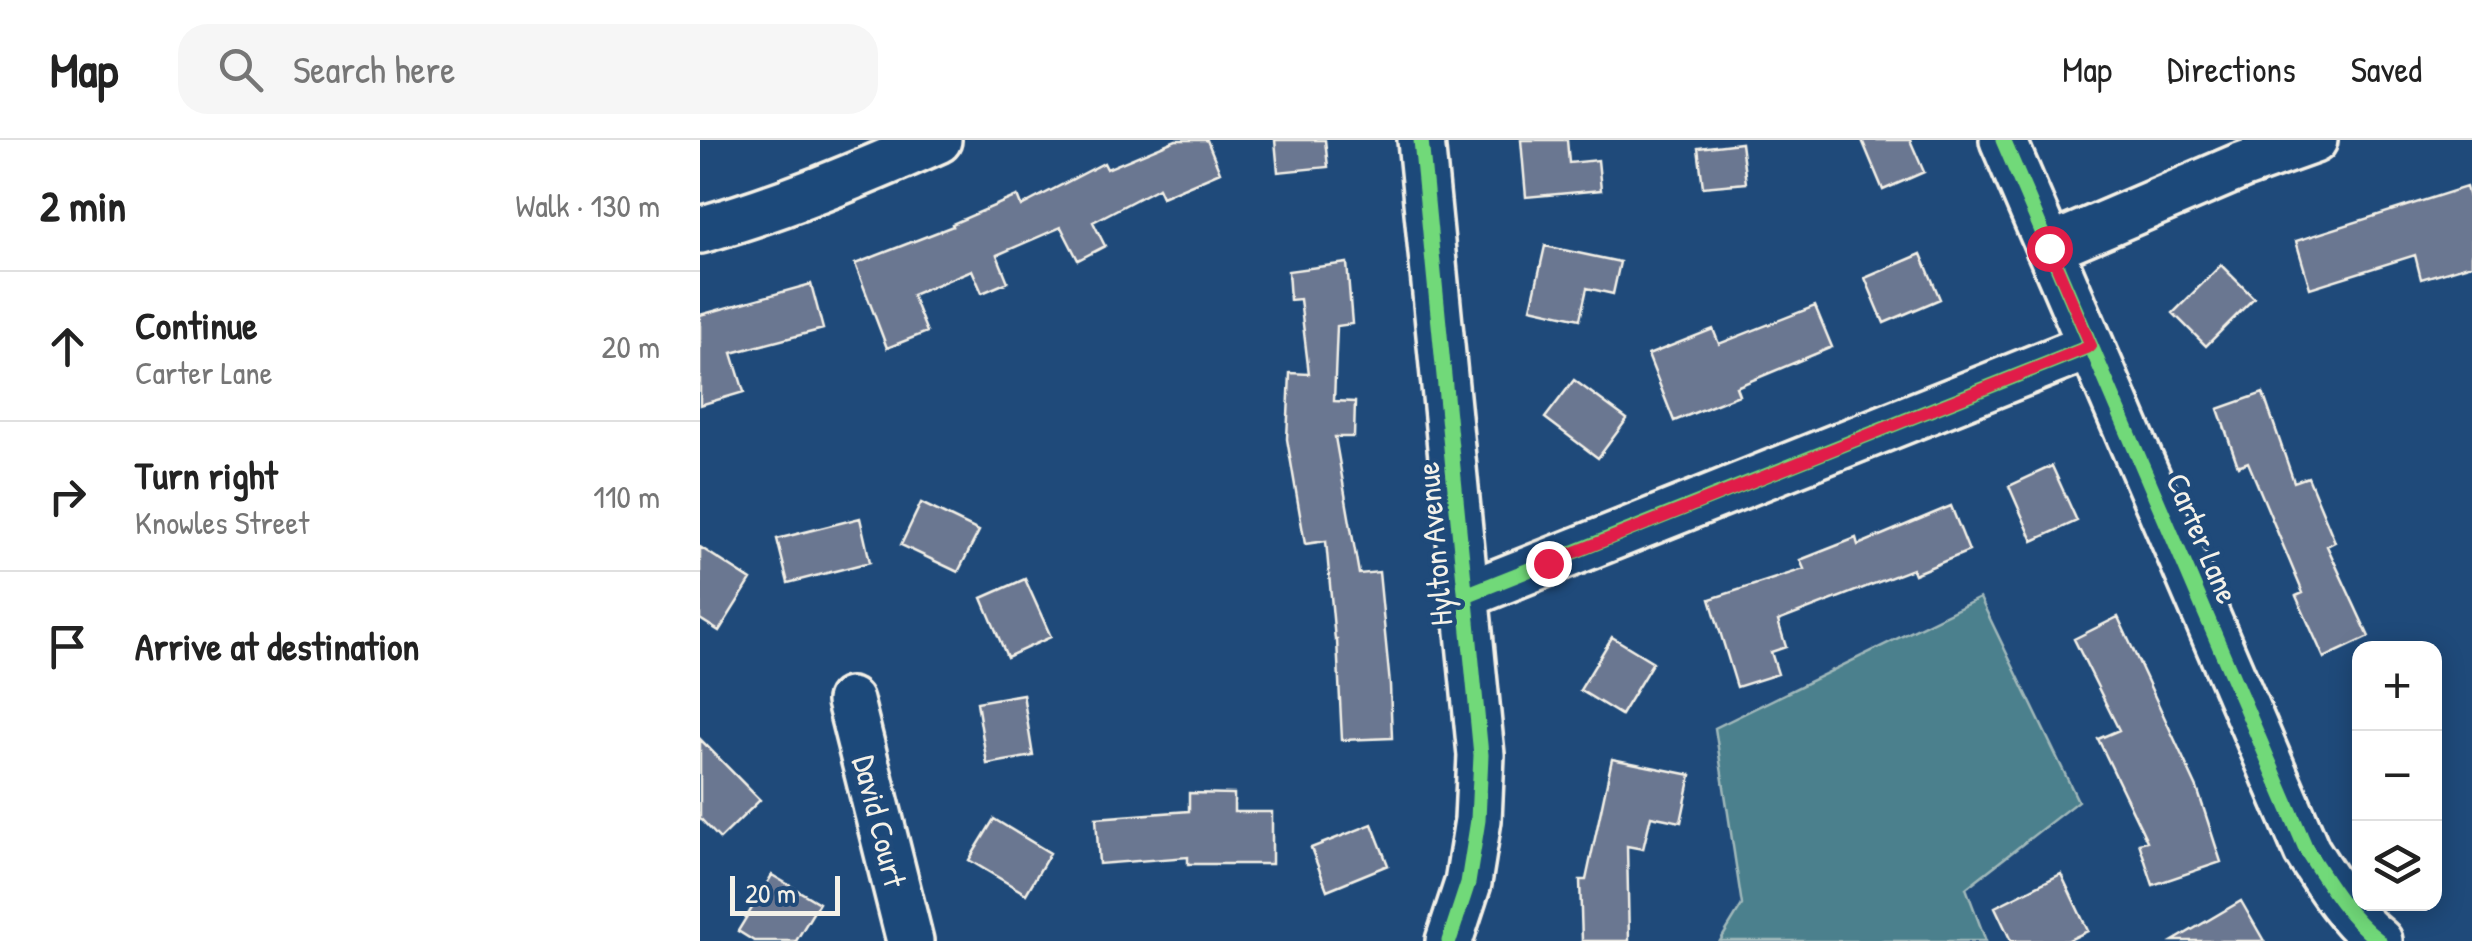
<!DOCTYPE html>
<meta charset="utf-8">
<style>
body{margin:0;font-family:"Patrick Hand",sans-serif;background:#f6f6f6;color:#222}
.controls{position:absolute;right:30px;bottom:30px;display:grid;overflow:hidden;border-radius:20px;box-shadow:0 5px 25px #0003}
.controls button{width:90px;height:90px;display:grid;place-items:center;padding:0;border:0;border-bottom:2px solid #e0e0e0;background:#fff;color:#222;font:50px sans-serif}
.scale{position:absolute;left:30px;bottom:25px;width:110px;box-sizing:border-box;padding-left:10px;border:5px solid #f4f1e8;border-top:0;font-size:28px;line-height:35px;white-space:nowrap;color:#f4f1e8;-webkit-text-stroke:8px #1f4a7a;paint-order:stroke}
.stop{position:absolute;width:30px;height:30px;margin:-22px;border:8px solid #e11d48;border-radius:50%;background:#fff}
.stop.end{background:#e11d48;border-color:#fff;box-shadow:0 2px 10px #0008}
.list{margin:0;padding:0;list-style:none}
h2{display:flex;justify-content:space-between;align-items:center;height:130px;margin:0;padding:0 40px;font-size:42px}
h2 small{font-size:32px;font-weight:400;color:#767676}
.list li{display:grid;grid-template-columns:65px 1fr auto;gap:30px;align-items:center;box-sizing:border-box;height:150px;padding:0 40px;border-top:2px solid #e0e0e0}
.list b{display:block;font-size:38px;white-space:nowrap}
.list p{margin:0;font-size:32px;white-space:nowrap;color:#767676}
.list em{font-size:32px;font-style:normal;color:#767676}
.icon{flex:none;width:55px;height:55px;fill:none;stroke:currentColor;stroke-width:2;stroke-linecap:round;stroke-linejoin:round}
.map{position:relative;flex:none;width:1772px;height:801px;overflow:hidden}
header{display:flex;align-items:center;gap:60px;box-sizing:border-box;height:140px;padding:0 50px;background:#fff;border-bottom:2px solid #e0e0e0}
header strong{font-size:48px}
nav{display:flex;gap:55px;margin-inline-start:auto;font-size:35px}
.search{width:700px;height:90px;background:#f6f6f6;display:flex;align-items:center;gap:25px;box-sizing:border-box;padding:0 35px;border-radius:30px;color:#767676;font-size:38px}
main{display:flex}
aside{flex:1;background:#fff}
.map>svg:first-child{display:block}
.green{fill:#4c808d;stroke:#a0b8ba;stroke-width:2.5}
.building{fill:#6b7791;stroke:#f4f1e8;stroke-width:2.5}
.lines{fill:none;stroke-linecap:round;stroke-linejoin:round}
.minor-casing{stroke:#f4f1e8;stroke-width:52}
.minor{stroke:#1f4a7a;stroke-width:45}
.cycleway-casing{stroke:#1f4a7a;stroke-width:21}
.cycleway{stroke:#71d979;stroke-width:15}
.route{stroke:#e11d48;stroke-width:12}
.labels{text-anchor:middle;dominant-baseline:central;stroke-width:9;stroke-linejoin:round;paint-order:stroke}
.street-label{font-size:32px;fill:#f4f1e8;stroke:#1f4a7a}
</style>
<header>
<strong>Map</strong>
<div class="search"><svg class="icon" aria-label="search" viewBox="0 0 24 24"><circle cx="10" cy="10" r="6"/><path d="M15 15l6 6"/></svg>Search here</div>
<nav><a>Map</a><a>Directions</a><a>Saved</a></nav>
</header>
<main>
<aside>
<h2>2 min<small>Walk · 130 m</small></h2>
<ul class="list">
<li><svg class="icon" aria-label="ahead" viewBox="0 0 24 24"><path d="M12 20V5M6 11l6-6 6 6"/></svg><div><b>Continue</b><p>Carter Lane</p></div><em>20 m</em></li>
<li><svg class="icon" aria-label="right" viewBox="0 0 24 24"><path d="M7 20v-9h11M14 6l5 5-5 5"/></svg><div><b>Turn right</b><p>Knowles Street</p></div><em>110 m</em></li>
<li><svg class="icon" aria-label="arrive" viewBox="0 0 24 24"><path d="M6 21V4h12l-3 4 3 4H6"/></svg><div><b>Arrive at destination</b></div></li>
</ul>
</aside>
<div class="map">
<svg width="1772" height="801" viewBox="0 0 1772 801">
<rect width="100%" height="100%" fill="#1f4a7a"/>
<filter id="ink" filterUnits="userSpaceOnUse"><feTurbulence type="fractalNoise" baseFrequency=".01" numOctaves="2"/><feDisplacementMap in="SourceGraphic" scale="20" xChannelSelector="R" yChannelSelector="G"/><feConvolveMatrix kernelMatrix="1 2 1 2 8 2 1 2 1" color-interpolation-filters="sRGB"/></filter>
<g filter="url(#ink)">
<path class="green" d="M1280 458 1378 661 1266 748 1286 801H1020L1042 765 1015 588Z"/>
<path class="building" d="M476 0H507L520 32 462 57 458 48 393 82 405 106 378 120 361 87 297 115 308 142 282 153 272 130 212 155 227 192 187 208 155 124 253 86 252 84 317 56 321 66 404 23 407 29Z
M575 0H625L628 27 578 32Z
M821 0H867L869 23 898 20 901 50 826 57Z
M1162 0H1210L1224 32 1183 50Z
M1041 3 1046 43 1003 47 998 8Z
M1766 47 1772 68V124L1721 139 1715 115 1610 148 1596 101Z
M845 106 920 122 913 154 887 148 880 179 831 168Z
M1221 114 1240 159 1184 183 1165 138Z
M647 123 652 184 637 186 634 261 655 262 654 297H635L659 434 679 432 690 545 692 598 642 600 637 500H635L626 401 605 404 587 299 590 233 609 234 600 159 590 160 588 131Z
M1521 125 1554 158 1506 206 1473 173Z
M111 144 123 189 32 213 44 252 0 265V175Z
M1115 166 1132 207 1036 247 1039 255 974 281 948 215 1013 189 1019 204Z
M874 240 927 279 898 318 845 278Z
M1563 253 1594 342 1608 337 1635 402 1627 406 1669 497 1624 518 1596 456 1603 453 1548 322 1538 326 1518 269Z
M1352 326 1377 381 1333 401 1309 346Z
M221 363 279 391 258 432 201 405Z
M1251 366 1269 411 1214 434 1212 429 1078 481 1086 507 1071 512 1078 534 1037 547 1010 459 1104 429 1100 420 1156 398 1158 405Z
M160 378 170 422 88 443 77 399Z
M0 407 51 440 19 491 0 479Z
M325 439 351 497 307 517 282 458Z
M1418 477 1497 648 1521 722 1453 745 1439 703 1447 701 1398 599 1419 590 1374 499Z
M912 497 953 522 921 575 880 550Z
M323 554 333 616 287 624 277 562Z
M0 599 60 660 20 699 0 678Z
M912 619 991 635 981 682 951 676 943 709 927 706 929 801H882L880 740H886Z
M489 653 534 654V672H572V724H488V717L399 724 396 678 489 671Z
M294 679 350 713 326 754 269 720Z
M672 684 688 725 627 750 611 708Z
M1361 734 1388 791 1367 801H1311L1295 767Z
M72 735 119 763 96 801H54L38 791Z
M1541 761 1564 801H1473Z"/>
<g class="lines">
<defs>
<path id="minor" d="M721 0 781 615 778 680 768 743 749 801
M1303 0 1607 711C1628 744 1648 777 1679 801
M0 90C82 67 161 34 238 0
M1349 108 1541 26 1614 0
M766 455 1391 206
M150 561 210 801"/>
</defs>
<use href="#minor" class="minor-casing"/>
<use href="#minor" class="minor"/>
<defs>
<path id="cycleway" d="M721 0 781 615 778 680 768 743 749 801
M1303 0 1607 711C1628 744 1648 777 1679 801
M766 455 1391 206"/>
</defs>
<use href="#cycleway" class="cycleway-casing"/>
<use href="#cycleway" class="cycleway"/>
</g>
</g>
<g class="lines" filter="url(#ink)">
<path class="route" d="M848 423 1391 206 1349 108"/>
</g>
<g class="labels">
<g class="street-label">
<text transform="translate(1503 398) rotate(67)">Carter Lane</text>
<text transform="translate(734 404) rotate(-95)">Hylton Avenue</text>
<text transform="translate(180 681) rotate(76)">David Court</text>
</g>
</g>
</svg>
<div class="controls">
<button>+</button>
<button>−</button>
<button><svg class="icon" aria-label="layers" viewBox="0 0 24 24"><path d="M12 4l9 5-9 5-9-5zM3 14l9 5 9-5"/></svg></button>
</div>
<div class="scale">20 m</div>
<div class="stop" style="left:1349px;top:108px"></div>
<div class="stop end" style="left:848px;top:423px"></div>
</div>
</main>
